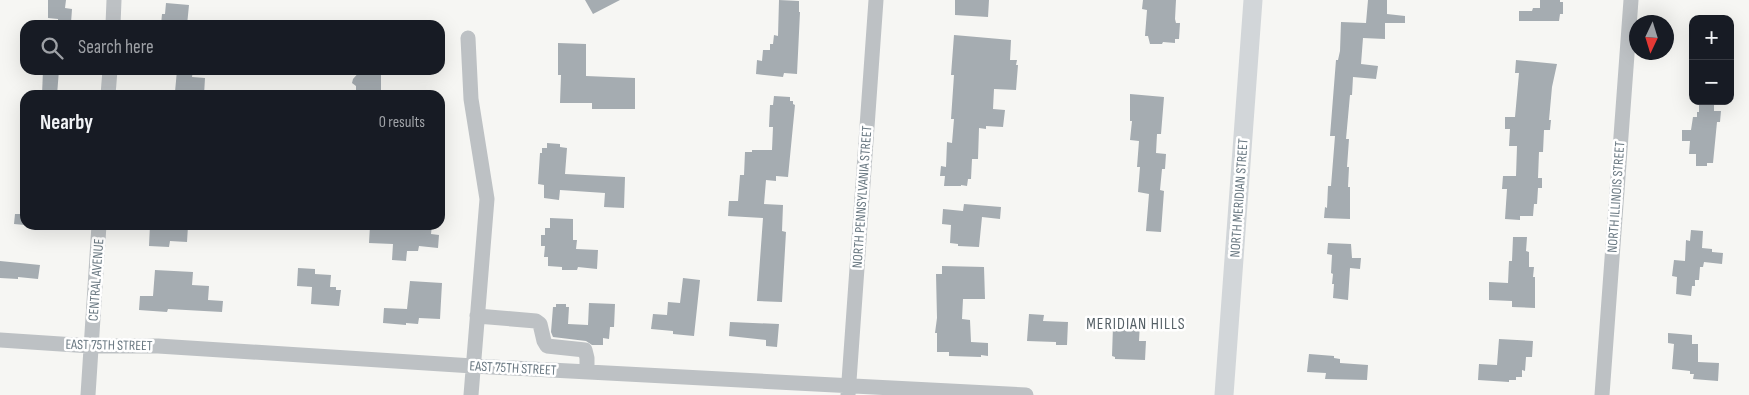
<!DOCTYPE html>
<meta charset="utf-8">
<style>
body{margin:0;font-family:"Sofia Sans Condensed",sans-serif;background:#20242c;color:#f1f3f6}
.controls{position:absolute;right:15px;top:15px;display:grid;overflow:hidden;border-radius:10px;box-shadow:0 5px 20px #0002}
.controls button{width:45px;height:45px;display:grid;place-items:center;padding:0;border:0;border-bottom:1px solid #363941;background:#171b24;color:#f1f3f6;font:25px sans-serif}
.compass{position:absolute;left:1629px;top:15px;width:45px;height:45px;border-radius:50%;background:#171b24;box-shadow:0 5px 20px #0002;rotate:184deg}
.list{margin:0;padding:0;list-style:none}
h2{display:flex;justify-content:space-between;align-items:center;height:65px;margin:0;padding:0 20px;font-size:21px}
h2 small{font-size:16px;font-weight:400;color:#9ea1a6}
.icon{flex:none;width:28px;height:28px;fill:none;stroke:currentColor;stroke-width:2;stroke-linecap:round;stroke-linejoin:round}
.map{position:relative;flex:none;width:1749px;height:395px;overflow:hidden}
.search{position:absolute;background:#171b24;box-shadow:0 5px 20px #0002;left:20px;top:20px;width:425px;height:55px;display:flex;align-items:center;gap:12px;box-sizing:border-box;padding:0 18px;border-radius:15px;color:#9ea1a6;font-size:19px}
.panel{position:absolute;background:#171b24;box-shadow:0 5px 20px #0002;left:20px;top:90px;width:425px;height:140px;border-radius:15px}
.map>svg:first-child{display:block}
.building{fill:#a5acb1}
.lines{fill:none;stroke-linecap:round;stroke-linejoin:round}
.minor{stroke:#bdc1c4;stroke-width:15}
.major{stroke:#d2d6d9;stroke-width:19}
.labels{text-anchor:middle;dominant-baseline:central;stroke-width:5;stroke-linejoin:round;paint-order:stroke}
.street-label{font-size:14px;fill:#687780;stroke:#fff}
.quarter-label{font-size:16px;letter-spacing:1px;fill:#556066;stroke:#fff}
</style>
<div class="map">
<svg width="1749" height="395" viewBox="0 0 1749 395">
<rect width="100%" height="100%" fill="#f6f6f3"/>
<path class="building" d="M48 0H66L65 8 72 9 71 23 58 22V19L48 18Z
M585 0H620L593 14Z
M779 0 799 1V12H800L797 74 784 73 783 77 756 74 757 60 762 61 763 50H770V44H773L774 35 778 36Z
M955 0H989L988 17 955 15Z
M1143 0H1176L1175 19 1176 23H1180L1179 39H1175V43L1163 42 1162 44H1150L1148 36H1145L1147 10 1142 9Z
M1368 0H1387V14L1405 16V23H1385V39L1363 38 1361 64 1378 66 1376 79 1353 77 1352 95H1350L1346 139H1349L1347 167H1349L1348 187H1350V219L1324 218 1325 207 1327 208 1328 186H1331L1335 136H1330L1336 60H1338L1340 51 1341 22 1366 23Z
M1540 0H1560V2H1563V14H1560L1559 21H1519V11H1532L1533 8H1540Z
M166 3 189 5 187 25H161L162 14H165Z
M954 35 1011 40 1010 60H1017L1016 65H1018L1016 90 994 89 993 109 1005 110 1003 127 986 126V129L979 128 978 159H972L971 179H968L967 186 961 185V186H944L945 176H940L941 166 946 167 947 142 952 143 954 119H951L954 75H951Z
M558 43 586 44V76L635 78V109H592V103H560L561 75H558Z
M1516 60 1557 64 1552 87 1549 120H1551L1550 130H1544L1543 152H1539L1538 178H1542V188H1538L1537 204H1534L1533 216H1520V220L1505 219 1507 189H1502L1503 176H1516L1517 146H1509L1510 129H1505V117H1515L1519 73H1515Z
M43 70H59L57 95H42Z
M177 70H193L192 77 205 78 204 95H178V92H175Z
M361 70H378V74H381V95H356V86L352 83 353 79Z
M1130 94 1164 97 1161 134H1157L1156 153 1166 154 1165 169H1162L1160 190 1164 191 1161 232 1146 231 1149 194 1138 192 1140 167H1137L1139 141 1130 140 1132 121H1130Z
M774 96 790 97V101H793V104L795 105 788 177 776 176V181L766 180 764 204 783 205 782 231 786 232 782 302 757 301 763 218 728 216 729 201H738L740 175H744L745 152H752V150H772L773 127H769L770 105H773Z
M1699 101H1714V111H1721L1720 122H1717L1713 163H1707V166H1696V154H1689L1690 141H1682V130H1691L1693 117H1697V112H1699Z
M547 143 560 144V147L567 148 565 174 625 177 624 208 604 207 605 193 560 190 559 200 544 198V185L538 184 540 153H542V148H547Z
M964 204 1001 207 1000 219 982 217 979 247 958 246V244L950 243 951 225 942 224 943 209 963 211Z
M15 214H25V225L14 224Z
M550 218 573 219V240H577L576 249 598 250 597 269 578 267 577 270H562V267L548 266V257H544L545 246H541V235H545V228H550Z
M150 225 188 226 187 242 170 241 169 247 149 246Z
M398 225H432L431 234 439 235 438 248 419 246 418 251H407L406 261 392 260 393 244 369 243 370 226 398 228Z
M1691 230 1703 231 1702 248 1712 249V252L1723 253 1722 264 1704 262 1703 267H1700L1699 280H1695V286H1692L1691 296 1676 294 1677 277 1672 276 1674 260 1685 261 1686 240 1690 241Z
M1513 237H1527L1526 251 1529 252V267H1534L1533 277H1535V308L1512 307V301L1489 300V282L1508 283 1509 261H1512Z
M1328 243 1351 244 1352 258H1361L1360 269 1350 268 1348 300 1333 298 1334 284H1332L1333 274 1331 273 1332 255 1327 254Z
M0 261 40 265 38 279 18 277V279L0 278Z
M942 266 984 267 985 299H963L962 319 970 320 971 342 988 343V356L981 355V357L949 356V352H937V333H935L937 318 936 274H942Z
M298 268 315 269V274L331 275 330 287H336V290H341L339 306 311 304 312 287 297 286Z
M155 270 193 272 192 285 209 286 208 300 223 301 222 312 168 309 167 312 139 310 140 296H153Z
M683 278 700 280 694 336 673 334V331L651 329 653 314 667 315 668 302 680 303Z
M410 281 442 283 440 319 419 318 418 324 406 323V325L383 323 384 308 407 309Z
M589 303 615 304 614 327H610L609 339 603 338V345H592L586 341 553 337 551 332 553 307H556V304H566V307H569L568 324 588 325Z
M1029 314 1044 315 1043 321 1068 322 1067 345H1056V342L1027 341Z
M730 322 779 324 777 347 766 346V340L729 336Z
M1127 323H1140L1139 341H1146L1145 360 1115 359V357L1112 356 1113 326H1127Z
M1668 333 1692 335V344H1698V362L1719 363 1718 381 1693 379 1694 374H1690V371L1672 369 1674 344 1668 343Z
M1499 339 1533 341 1532 357H1526L1525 371 1522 370V377H1516V380H1509V382L1478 380 1479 364 1497 365Z
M1309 354 1334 356V358L1340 359V363L1368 365 1367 380 1325 379 1326 373 1307 372Z"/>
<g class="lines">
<path class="minor" d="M113 25 114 0
M468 38 471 99 487 199 471 395
M108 95 110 70
M477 316 536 321 540 324 544 341 547 346 585 350 587 358V372
M0 340 91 346H158L473 366 1026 395
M88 395 99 225
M848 395 876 0
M1602 395 1631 0"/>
<path class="major" d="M1224 395 1253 0"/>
</g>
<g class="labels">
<g class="street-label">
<text transform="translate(862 197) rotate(-86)">NORTH PENNSYLVANIA STREET</text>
<text transform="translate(1616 197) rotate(-86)">NORTH ILLINOIS STREET</text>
<text transform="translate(1239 198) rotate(-86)">NORTH MERIDIAN STREET</text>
<text transform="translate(96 280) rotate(-86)">CENTRAL AVENUE</text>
<text transform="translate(109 345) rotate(1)">EAST 75TH STREET</text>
<text transform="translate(513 368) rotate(3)">EAST 75TH STREET</text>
</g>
<g class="quarter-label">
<text x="1136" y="324">MERIDIAN HILLS</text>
</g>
</g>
</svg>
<div class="controls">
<button>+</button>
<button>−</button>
</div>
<svg class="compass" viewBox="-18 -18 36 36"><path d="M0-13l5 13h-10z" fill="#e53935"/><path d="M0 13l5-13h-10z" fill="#9ea1a6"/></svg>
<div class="search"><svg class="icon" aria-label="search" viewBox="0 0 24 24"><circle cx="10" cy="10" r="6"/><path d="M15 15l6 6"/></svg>Search here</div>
<section class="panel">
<h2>Nearby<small>0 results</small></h2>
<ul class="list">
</ul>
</section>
</div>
